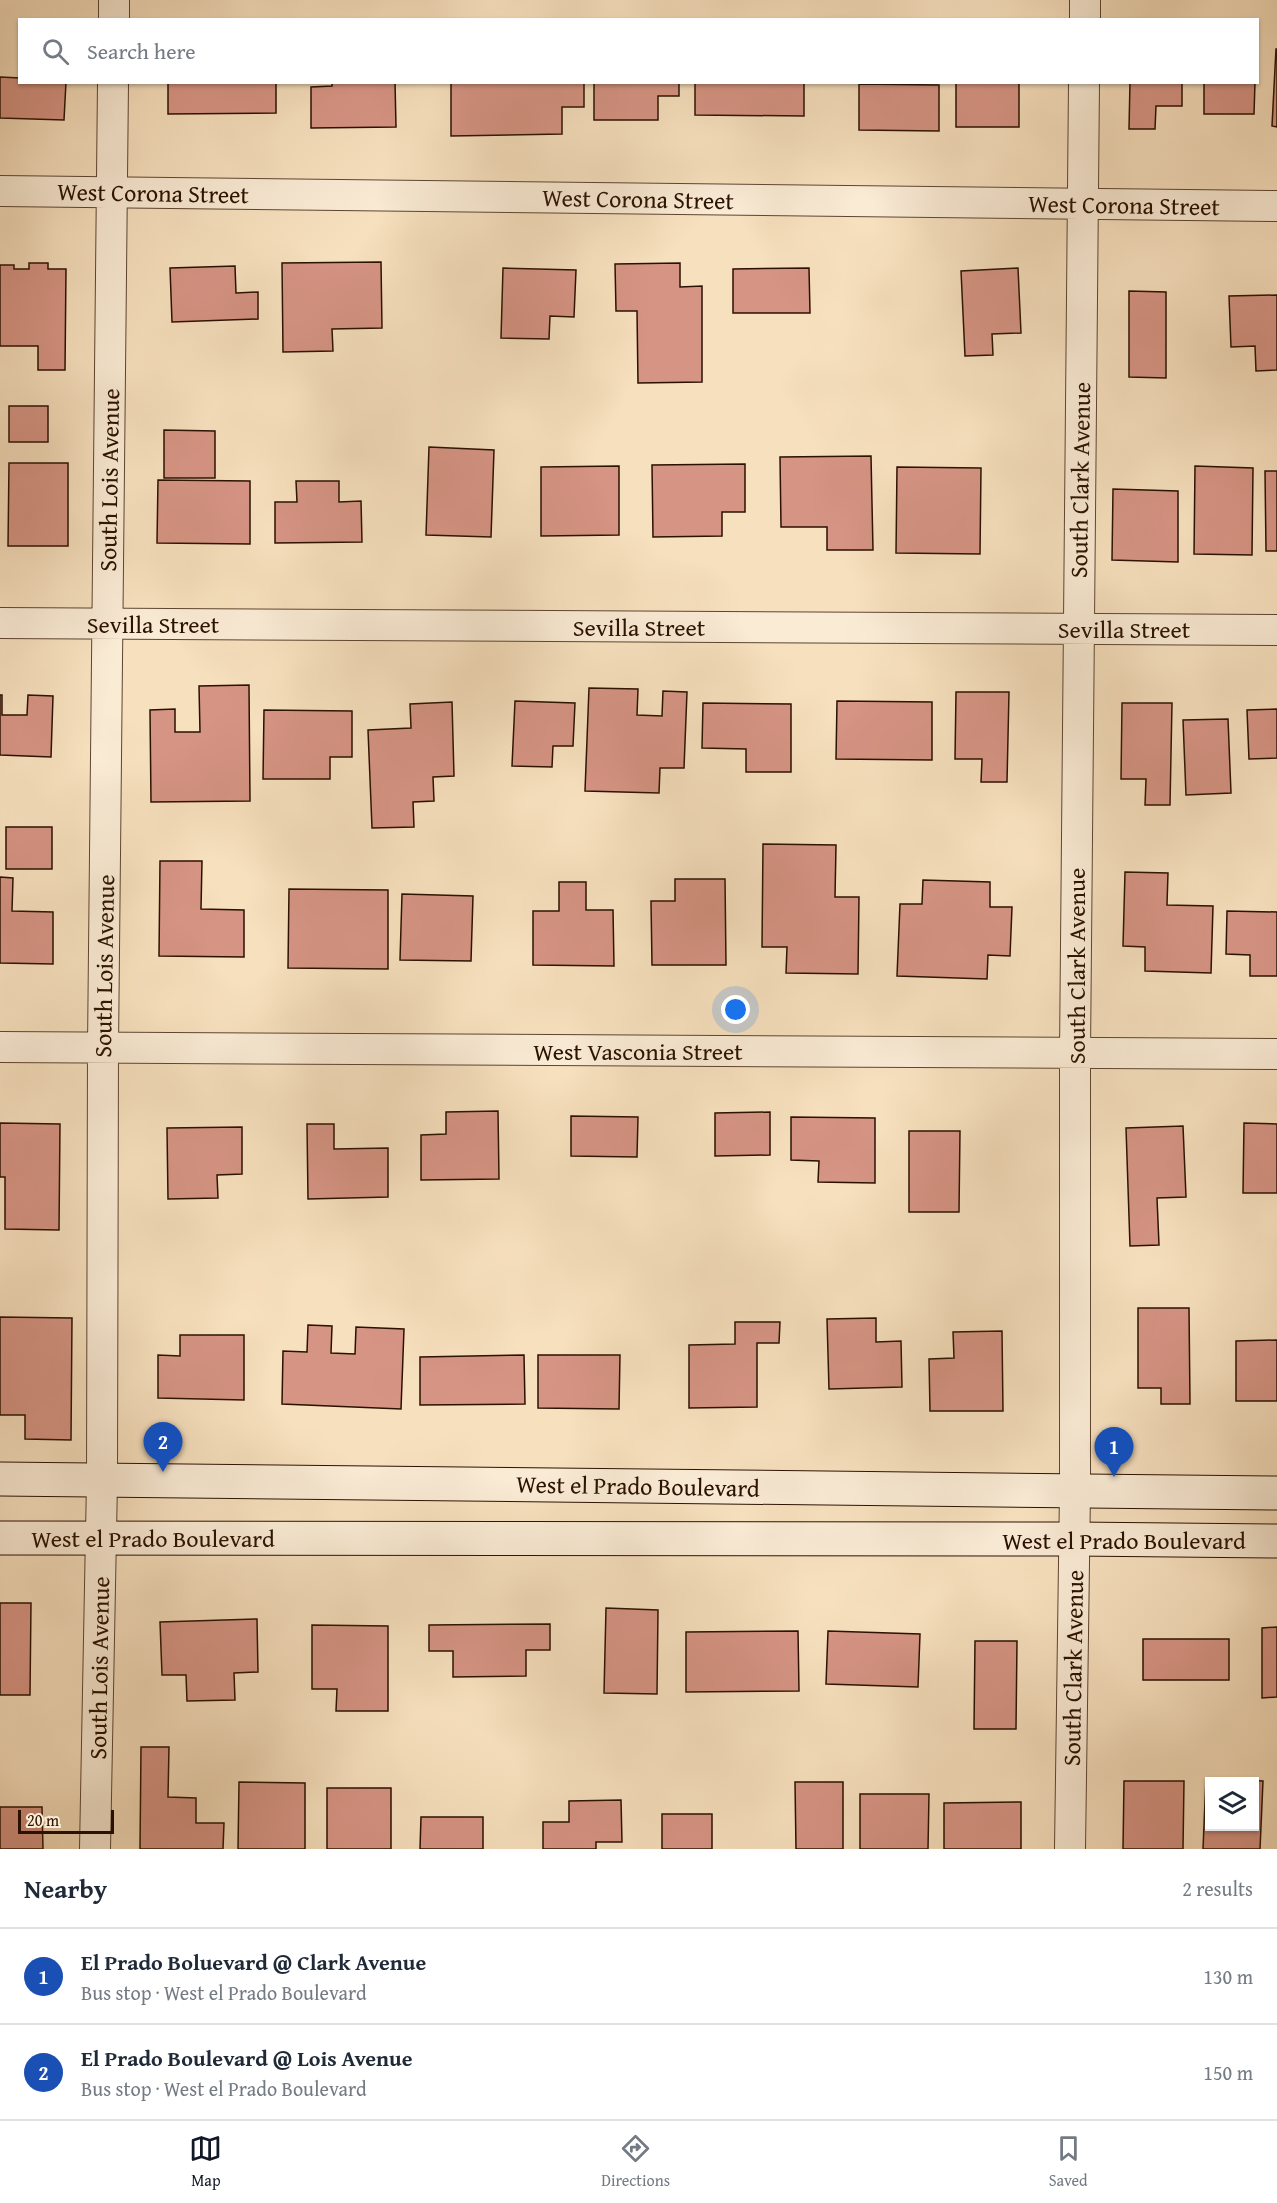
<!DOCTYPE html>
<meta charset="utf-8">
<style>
body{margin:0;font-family:"Gentium Book Plus",serif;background:#f2f2f3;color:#1f2937}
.controls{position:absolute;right:18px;bottom:18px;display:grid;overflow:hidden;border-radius:0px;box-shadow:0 2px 4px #0004}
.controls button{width:54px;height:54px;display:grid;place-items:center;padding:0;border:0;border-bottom:2px solid #e0e1e3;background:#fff;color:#1f2937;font:30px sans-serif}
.scale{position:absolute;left:18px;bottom:15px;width:96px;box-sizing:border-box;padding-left:6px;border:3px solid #2a1100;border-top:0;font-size:16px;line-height:21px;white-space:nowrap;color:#2a1100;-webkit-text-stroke:4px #faebd5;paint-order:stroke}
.you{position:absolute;left:736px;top:1010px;width:21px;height:21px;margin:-15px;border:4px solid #fff;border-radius:50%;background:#1a73e8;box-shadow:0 0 0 9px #1a73e833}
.badge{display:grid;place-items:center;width:39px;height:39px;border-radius:50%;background:#111827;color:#fff;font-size:20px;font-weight:700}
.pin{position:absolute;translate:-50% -50px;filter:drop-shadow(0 2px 3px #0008)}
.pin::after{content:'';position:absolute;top:32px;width:21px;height:18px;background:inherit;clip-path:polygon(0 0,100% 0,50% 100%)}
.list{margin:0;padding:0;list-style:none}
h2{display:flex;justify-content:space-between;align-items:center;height:78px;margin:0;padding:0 24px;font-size:26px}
h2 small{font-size:20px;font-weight:400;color:#747a83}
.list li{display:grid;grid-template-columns:39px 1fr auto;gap:18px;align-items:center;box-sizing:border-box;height:96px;padding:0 24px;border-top:2px solid #e0e1e3}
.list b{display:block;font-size:22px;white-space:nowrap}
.list p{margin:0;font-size:20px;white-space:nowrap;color:#747a83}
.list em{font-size:20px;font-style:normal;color:#747a83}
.icon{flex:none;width:33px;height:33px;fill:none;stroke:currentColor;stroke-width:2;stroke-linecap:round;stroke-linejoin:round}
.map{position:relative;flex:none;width:1277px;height:1849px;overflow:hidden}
.search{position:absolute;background:#fff;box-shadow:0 2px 4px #0004;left:18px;right:18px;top:18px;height:66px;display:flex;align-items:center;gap:15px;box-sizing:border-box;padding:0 21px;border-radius:0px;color:#747a83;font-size:22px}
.sheet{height:270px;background:#fff}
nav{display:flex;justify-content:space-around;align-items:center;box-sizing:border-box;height:84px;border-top:2px solid #e0e1e3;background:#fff;font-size:16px;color:#747a83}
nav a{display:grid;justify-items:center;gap:3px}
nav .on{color:#111827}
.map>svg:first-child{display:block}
.building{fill:#d69484;stroke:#2a1100;stroke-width:1.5;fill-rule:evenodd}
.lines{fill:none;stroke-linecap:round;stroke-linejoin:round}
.street-casing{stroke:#5d4530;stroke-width:32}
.secondary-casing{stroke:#2a1100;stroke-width:35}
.street{stroke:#faebd5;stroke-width:30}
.secondary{stroke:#faebd5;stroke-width:33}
.labels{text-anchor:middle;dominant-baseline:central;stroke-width:5;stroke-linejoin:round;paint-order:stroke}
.street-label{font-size:24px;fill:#2a1100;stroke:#faebd5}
</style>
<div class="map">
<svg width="1277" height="1849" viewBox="0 0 1277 1849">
<rect width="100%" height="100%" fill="#f7e0be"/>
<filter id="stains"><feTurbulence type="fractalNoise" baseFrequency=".00333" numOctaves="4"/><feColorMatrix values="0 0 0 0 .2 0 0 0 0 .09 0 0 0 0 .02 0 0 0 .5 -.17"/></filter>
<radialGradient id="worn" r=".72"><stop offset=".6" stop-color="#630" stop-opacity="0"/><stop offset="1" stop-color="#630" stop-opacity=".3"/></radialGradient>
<path class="building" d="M1276 49H1277V127L1272 126Z
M0 77 20 78V82H66L64 120 0 118Z
M168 82H276V113L168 114Z
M332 82H395L396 127 311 128V87L332 86Z
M451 82H584V107H562V134L451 136Z
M594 82H679V96H658V120H594Z
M695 82H804V116L695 115Z
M956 82H1019V127H956Z
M1130 82H1182V106H1156L1155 129H1129Z
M1204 82H1255L1254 114H1204Z
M859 84 939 85V131L859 130Z
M381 262 382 328 332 329 333 351 283 352 282 263Z
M29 263H48V269H66L65 370H38V346H0V265H14V269H29Z
M680 263V287L702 286V382L638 383 637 311H616L615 264Z
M235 266 236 293 258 292V319L172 322 170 268Z
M503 268 576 270 574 317 550 316 549 339 501 338Z
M809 268 810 313H733V269Z
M1018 268 1021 333 992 334 993 355 965 356 961 271Z
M1129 291 1166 292V378L1129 377Z
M1277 295V370L1256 371 1255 346 1231 347 1229 296Z
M9 406H48V442H9Z
M164 430 215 431V478H164Z
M429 447 494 450 491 537 426 535Z
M871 456 873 550H827V527H781L780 457Z
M9 463H68V546H8Z
M745 464V512H722V536L653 537 652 465Z
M619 466V535L541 536V467Z
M1195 466 1253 468 1252 555 1194 554Z
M897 467 981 468 980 554 896 553Z
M1265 471H1277V551H1266Z
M158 480 250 481V544L157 543Z
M296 481H339V502L361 501 362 542 275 543V502H297Z
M1113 489 1178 491V562L1112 560Z
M249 685 250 801 151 802 150 710 175 709V732H200L199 686Z
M589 688 638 689 637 715 662 716 663 691 687 692 684 768H660L659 793 585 791Z
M956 692H1009L1007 782H981L982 759H955Z
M0 695H2V715H27L28 695 53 696 51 757 0 755Z
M515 701 575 703 573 746H553L552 767 512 766Z
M837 701 932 702V760L836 759Z
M452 702 454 776 433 777 434 801 413 802 414 827 372 828 368 730 411 728 410 704Z
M703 703 791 704V772H746V749L702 748Z
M1122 703H1172L1170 805H1145L1146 779H1121Z
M1277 709V758L1249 759 1247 710Z
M264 710 352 711V757H330V779H263Z
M1228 719 1231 793 1186 795 1183 720Z
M6 827H52V869H6Z
M763 844 836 845 835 897H859L858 974 786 973 787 947H762Z
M160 861H202L201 909 244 910V957L159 956Z
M1125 872 1168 873 1167 905 1213 906 1211 973 1145 971V947L1123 946Z
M0 877 13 878 12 911 53 912V964L0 963Z
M675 879H725L726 965H652L651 901H675Z
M923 880 990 882V907H1012L1010 956 988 955 987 979 897 976 900 904H922Z
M559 882H586V910H613L614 966 533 965V911H559Z
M289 889 388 890V969L288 968Z
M402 894 473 896 471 961 400 960Z
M1227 911 1277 912V976H1250V955L1226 954Z
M498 1111 499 1179 421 1180V1135L446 1134V1112Z
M770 1112V1155L715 1156V1113Z
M571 1116 638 1117 637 1157 571 1156Z
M791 1117 875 1118V1183L818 1182 819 1161 791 1160Z
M0 1123 60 1124 59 1230 5 1229V1177H0Z
M1244 1123 1277 1124V1193H1243Z
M307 1124H334V1149L388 1148V1197L308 1199Z
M1183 1126 1186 1197 1157 1198 1159 1245 1130 1246 1126 1128Z
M242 1127V1174L217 1175 218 1198 168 1199 167 1128Z
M909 1131H960L959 1212H909Z
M1138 1308H1189L1190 1404H1161V1388H1138Z
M0 1317 72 1318 71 1440 25 1439V1415H0Z
M876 1318V1342L901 1341 902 1387 829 1389 827 1319Z
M735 1322H780L779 1343H757V1407L689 1408V1345L735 1344Z
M308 1325 332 1326 331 1353 355 1354 356 1327 404 1329 401 1409 282 1404 283 1351 307 1352Z
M1002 1331 1003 1411H930L929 1359 954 1358 953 1332Z
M180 1335H244V1400L158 1398V1355L180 1356Z
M1277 1340V1401H1236V1341Z
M524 1355 525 1404 420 1405V1357Z
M538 1355H620L619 1409 538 1408Z
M0 1603H31L30 1695H0Z
M606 1608 658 1610 657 1694 604 1693Z
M257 1619 258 1672 234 1673 235 1700 187 1701 186 1675H162L160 1622Z
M550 1624V1650H526V1676L453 1677V1651H429V1625Z
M312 1625 388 1626V1711H336L337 1689H312Z
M1277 1627V1697L1262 1698V1628Z
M798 1631 799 1691 686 1692V1632Z
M828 1631 920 1634 918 1687 826 1684Z
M1143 1639H1229V1680H1143Z
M975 1641H1017L1016 1729H974Z
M141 1747H169L168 1797 196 1798V1823H224L223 1849H140Z
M1206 1779 1263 1781 1260 1849H1203ZM1210 1782H1254V1826H1210Z
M1124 1781H1184L1183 1849H1123Z
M239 1782 305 1783V1849H238Z
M795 1782H843V1849H796Z
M327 1788H391V1849H327Z
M860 1794H929L928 1849H860Z
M621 1800 622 1842H596V1849H543V1822H569V1801Z
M1021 1802V1849H944V1803Z
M0 1807H42L43 1849H0Z
M662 1814H712V1849H662Z
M421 1817H483V1849H420Z"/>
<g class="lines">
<defs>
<path id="street" d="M114 20V0
M1085 20V0
M0 191 1277 206
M0 623 1277 630
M0 1047 1277 1054
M95 1849 102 1481 103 1047 113 82
M1070 1849 1075 1491V1053L1084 82"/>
<path id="secondary" d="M0 1479 1277 1493
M0 1538 1075 1539 1277 1541"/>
</defs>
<use href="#street" class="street-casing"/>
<use href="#secondary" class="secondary-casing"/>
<use href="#street" class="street"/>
<use href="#secondary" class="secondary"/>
</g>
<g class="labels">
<g class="street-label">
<text transform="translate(153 193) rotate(1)">West Corona Street</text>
<text transform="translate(638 199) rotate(1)">West Corona Street</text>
<text transform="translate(1124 205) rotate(1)">West Corona Street</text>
<text transform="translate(109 480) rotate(-89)">South Lois Avenue</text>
<text transform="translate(1080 480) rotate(-89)">South Clark Avenue</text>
<text x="153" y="624">Sevilla Street</text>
<text x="639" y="627">Sevilla Street</text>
<text x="1124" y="629">Sevilla Street</text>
<text transform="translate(104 966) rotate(-89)">South Lois Avenue</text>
<text transform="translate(1076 966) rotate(-90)">South Clark Avenue</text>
<text x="638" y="1051">West Vasconia Street</text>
<text transform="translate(638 1486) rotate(1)">West el Prado Boulevard</text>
<text x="153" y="1538">West el Prado Boulevard</text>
<text x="1124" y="1540">West el Prado Boulevard</text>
<text transform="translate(99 1668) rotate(-89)">South Lois Avenue</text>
<text transform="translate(1073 1668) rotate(-89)">South Clark Avenue</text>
</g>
</g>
<rect width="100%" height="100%" filter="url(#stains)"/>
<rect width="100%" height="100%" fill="url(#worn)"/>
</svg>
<div class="controls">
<button><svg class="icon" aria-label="layers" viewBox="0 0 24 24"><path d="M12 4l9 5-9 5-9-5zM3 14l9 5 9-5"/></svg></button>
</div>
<div class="scale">20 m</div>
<div class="you"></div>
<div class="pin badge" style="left:1114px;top:1477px;background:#1a4fb4">1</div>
<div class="pin badge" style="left:163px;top:1472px;background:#1a4fb4">2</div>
<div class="search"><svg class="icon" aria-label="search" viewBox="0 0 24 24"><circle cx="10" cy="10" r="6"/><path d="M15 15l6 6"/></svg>Search here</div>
</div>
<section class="sheet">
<h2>Nearby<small>2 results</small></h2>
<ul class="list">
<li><span class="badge" style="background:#1a4fb4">1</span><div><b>El Prado Boluevard @ Clark Avenue</b><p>Bus stop · West el Prado Boulevard</p></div><em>130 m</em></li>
<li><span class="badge" style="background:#1a4fb4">2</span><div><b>El Prado Boulevard @ Lois Avenue</b><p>Bus stop · West el Prado Boulevard</p></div><em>150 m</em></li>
</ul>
</section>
<nav>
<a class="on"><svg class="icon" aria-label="map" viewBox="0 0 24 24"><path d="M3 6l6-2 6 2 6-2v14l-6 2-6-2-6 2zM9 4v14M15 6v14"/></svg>Map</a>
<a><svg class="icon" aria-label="directions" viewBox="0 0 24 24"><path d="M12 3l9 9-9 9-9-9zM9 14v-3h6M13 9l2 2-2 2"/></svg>Directions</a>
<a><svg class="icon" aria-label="saved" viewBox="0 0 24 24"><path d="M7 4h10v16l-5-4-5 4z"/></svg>Saved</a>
</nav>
